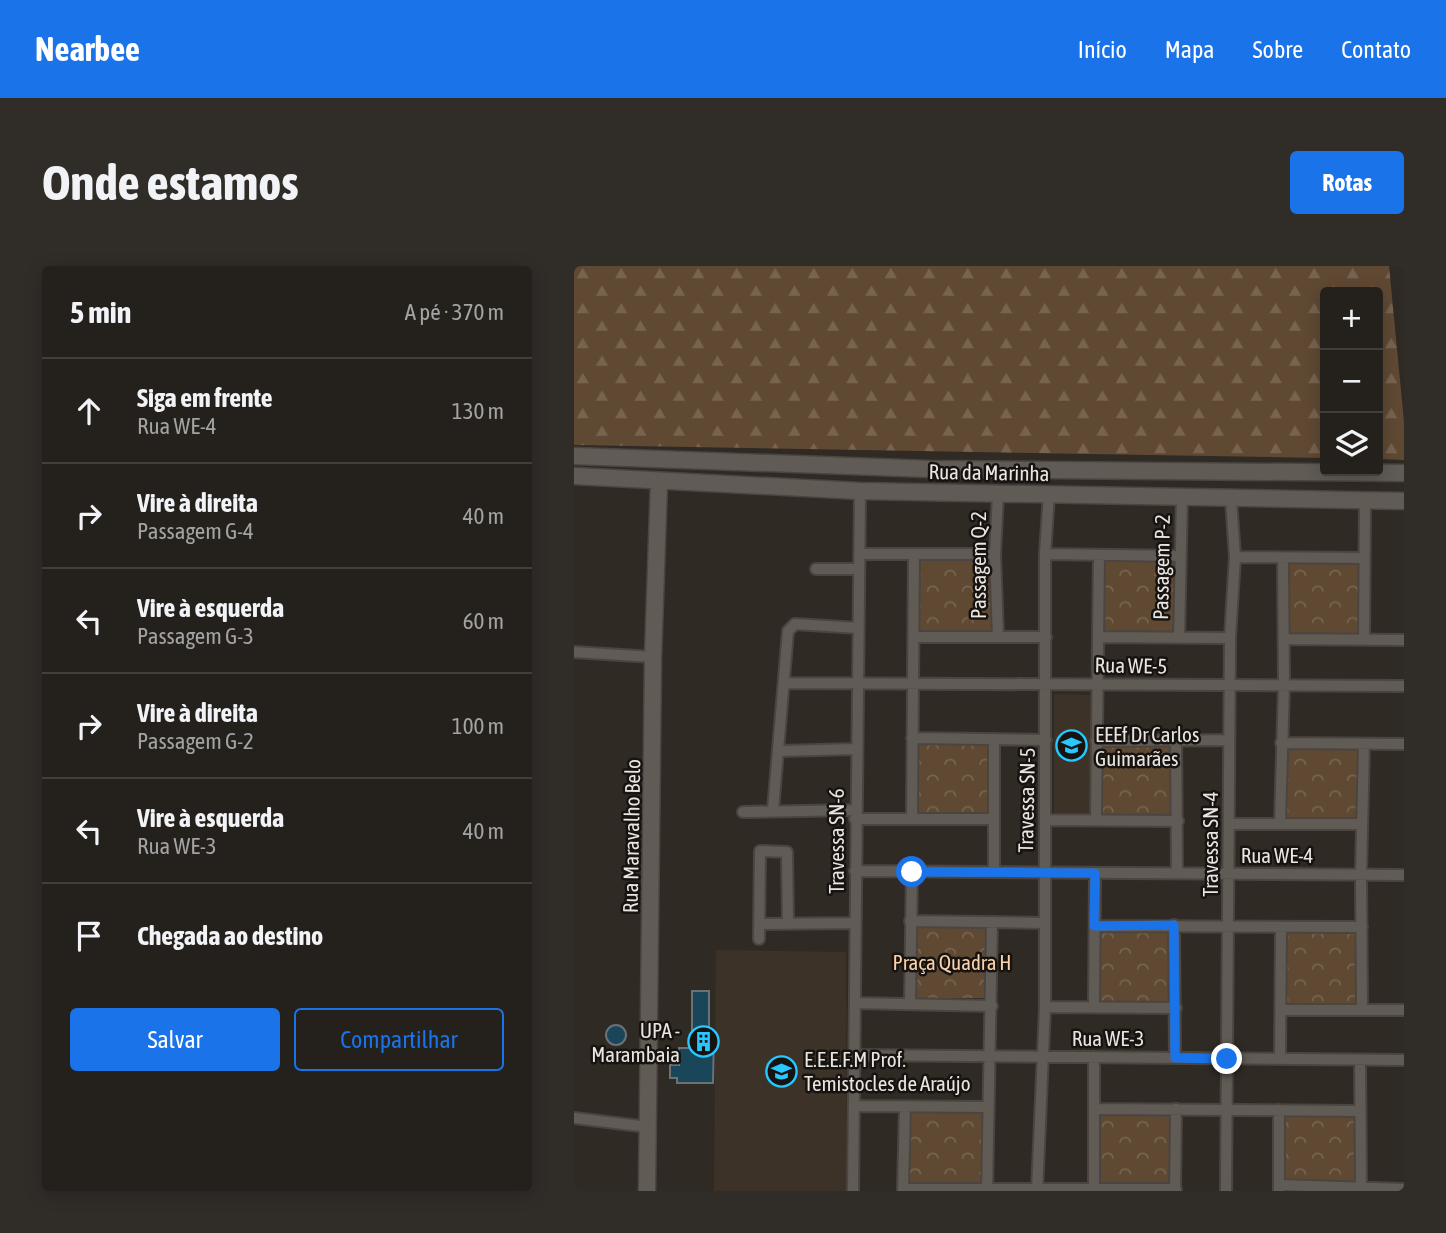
<!DOCTYPE html>
<html lang="pt">
<meta charset="utf-8">
<style>
body{margin:0;font-family:"Asap Condensed",sans-serif;background:#302d29;color:#f1f3f6}
.controls{position:absolute;right:21px;top:21px;display:grid;overflow:hidden;border-radius:7px;box-shadow:0 4px 18px #0003}
.controls button{width:63px;height:63px;display:grid;place-items:center;padding:0;border:0;border-bottom:2px solid #413e3b;background:#24201c;color:#f1f3f6;font:35px sans-serif}
.stop{position:absolute;width:21px;height:21px;margin:-16px;border:5px solid #1a73e8;border-radius:50%;background:#fff}
.stop.end{background:#1a73e8;border-color:#fff;box-shadow:0 2px 7px #0008}
.list{margin:0;padding:0;list-style:none}
h2{display:flex;justify-content:space-between;align-items:center;height:91px;margin:0;padding:0 28px;font-size:30px}
h2 small{font-size:23px;font-weight:400;color:#a3a3a3}
.list li{display:grid;grid-template-columns:46px 1fr auto;gap:21px;align-items:center;box-sizing:border-box;height:105px;padding:0 28px;border-top:2px solid #413e3b}
.list b{display:block;font-size:26px;white-space:nowrap}
.list p{margin:0;font-size:23px;white-space:nowrap;color:#a3a3a3}
.list em{font-size:23px;font-style:normal;color:#a3a3a3}
.actions{display:flex;gap:14px;padding:21px 28px}
.actions a{flex:1;padding:16px 0;border:2px solid #1a73e8;border-radius:7px;text-align:center;font-size:24px;color:#1a73e8}
.actions .main{background:#1a73e8;color:#fff}
.icon{flex:none;width:38px;height:38px;fill:none;stroke:currentColor;stroke-width:2;stroke-linecap:round;stroke-linejoin:round}
.map{position:relative;flex:none;width:830px;height:925px;overflow:hidden;border-radius:7px}
header{display:flex;align-items:center;gap:42px;box-sizing:border-box;height:98px;padding:0 35px;background:#1a73e8;color:#fff}
header strong{font-size:33px}
nav{display:flex;gap:38px;margin-inline-start:auto;font-size:24px}
.intro{display:flex;align-items:center;justify-content:space-between;box-sizing:border-box;height:168px;padding:0 42px}
h1{margin:0;font-size:49px}
.button{padding:18px 32px;border-radius:7px;background:#1a73e8;color:#fff;font-size:24px;font-weight:700}
main{display:flex;gap:42px;padding:0 42px}
aside{flex:1;background:#24201c;border-radius:7px;box-shadow:0 4px 18px #0003}
.map>svg:first-child{display:block}
.built{fill:#3c3227}
.forest{fill:url(#forest-firs)}
.park{fill:url(#park-crowns)}
.building{fill:#194759;stroke:#697277;stroke-width:2}
.lines{fill:none;stroke-linecap:round;stroke-linejoin:round}
.street-casing{stroke:#4a4541;stroke-width:14}
.secondary-casing{stroke:#4a4541;stroke-width:19}
.street{stroke:#615b55;stroke-width:10}
.secondary{stroke:#615b55;stroke-width:16}
.route{stroke:#1a73e8;stroke-width:9}
.labels{text-anchor:middle;dominant-baseline:central;stroke-width:5;stroke-linejoin:round;paint-order:stroke}
.street-label{font-size:21px;fill:#e9e5e1;stroke:#161311}
.poi-label{font-size:21px;fill:#e9e5e1;stroke:#161311;text-anchor:start}
.park-label{font-size:21px;fill:#fbd2aa;stroke:#161311}
</style>
<header>
<strong>Nearbee</strong>
<nav><a>Início</a><a>Mapa</a><a>Sobre</a><a>Contato</a></nav>
</header>
<div class="intro"><h1>Onde estamos</h1><a class="button">Rotas</a></div>
<main>
<aside>
<h2>5 min<small>A pé · 370 m</small></h2>
<ul class="list">
<li><svg class="icon" aria-label="ahead" viewBox="0 0 24 24"><path d="M12 20V5M6 11l6-6 6 6"/></svg><div><b>Siga em frente</b><p>Rua WE-4</p></div><em>130 m</em></li>
<li><svg class="icon" aria-label="right" viewBox="0 0 24 24"><path d="M7 20v-9h11M14 6l5 5-5 5"/></svg><div><b>Vire à direita</b><p>Passagem G-4</p></div><em>40 m</em></li>
<li><svg class="icon" aria-label="left" viewBox="0 0 24 24"><path d="M17 20v-9H6M10 6l-5 5 5 5"/></svg><div><b>Vire à esquerda</b><p>Passagem G-3</p></div><em>60 m</em></li>
<li><svg class="icon" aria-label="right" viewBox="0 0 24 24"><path d="M7 20v-9h11M14 6l5 5-5 5"/></svg><div><b>Vire à direita</b><p>Passagem G-2</p></div><em>100 m</em></li>
<li><svg class="icon" aria-label="left" viewBox="0 0 24 24"><path d="M17 20v-9H6M10 6l-5 5 5 5"/></svg><div><b>Vire à esquerda</b><p>Rua WE-3</p></div><em>40 m</em></li>
<li><svg class="icon" aria-label="arrive" viewBox="0 0 24 24"><path d="M6 21V4h12l-3 4 3 4H6"/></svg><div><b>Chegada ao destino</b></div></li>
</ul>
<div class="actions"><a class="main">Salvar</a><a>Compartilhar</a></div>
</aside>
<div class="map">
<svg width="830" height="925" viewBox="0 0 830 925">
<defs>
<pattern id="forest-firs" width="22" height="20" patternUnits="userSpaceOnUse" patternTransform="scale(1.75)"><rect width="22" height="20" fill="#604933"/><path d="M5 1l3.5 6h-7zM16 11l3.5 6h-7z" fill="#776350"/></pattern>
<pattern id="park-crowns" width="20" height="18" patternUnits="userSpaceOnUse" patternTransform="scale(1.75)"><rect width="20" height="18" fill="#604933"/><path d="M2 6a3 3 0 1 1 6 0M12 15a3 3 0 1 1 6 0" fill="none" stroke="#776350"/></pattern>
</defs>
<rect width="100%" height="100%" fill="#302a25"/>
<path class="built" d="M480 428 517 429 516 551H480Z
M142 684 272 686 273 925H140Z"/>
<path class="forest" d="M0 0H815L830 156V194L804 193V26H751V192L0 179Z"/>
<path class="park" d="M340 288H421L424 371H341Z
M525 289 605 290V372L525 371Z
M709 292H790V374L710 373Z
M338 472 420 473V553H338Z
M602 474 604 555 522 554V475Z
M707 477 790 478 788 558H706Z
M342 657 413 660 416 732H343Z
M600 659 602 742 520 741 521 660Z
M707 661H788V744H707Z
M331 841H414L413 924 329 923Z
M520 843H602V923L520 922Z
M705 844 786 845 787 921 705 919Z"/>
<path class="building" d="M118 725H135V770H140L139 817H103V812H96V799H105V782H118Z
M32 769a10 10 0 1 1 20 0a10 10 0 1 1-20 0Z"/>
<g class="lines">
<defs>
<path id="street" d="M424 228 421 288 424 371
M285 288H421
M471 288 605 290
M661 291 790 292
M242 303H284
M341 371H472
M525 371 656 372
M605 372 608 231
M710 373 830 374
M790 374 791 234
M0 386 79 391
M210 417 830 420
M338 472 472 474
M420 473V605
M602 474 603 607
M522 475 655 474
M707 477 830 478
M206 485 281 483
M199 544 214 365 221 358 284 362
M169 546 281 544
M281 553H420
M338 553 340 288
M471 554 604 555
M522 554 525 289
M655 558H788
M706 558 710 419 709 292
M281 605 830 609
M336 655 470 657
M186 658 281 657
M600 659 601 792
M521 660 788 661
M185 673 186 585 213 586 214 657
M281 737 418 740
M336 738 338 605
M471 741 602 742
M520 741 521 607
M707 744H830
M788 744 787 608 790 478
M280 789 830 794
M520 791V922
M706 793 707 661
M786 794 787 921
M281 840 414 841
M520 843 786 845
M0 852 74 861
M705 919 830 923
M329 923H602
M413 924 418 656
M279 925 286 225
M329 925 331 841
M463 925 471 741V288L475 228
M601 925 602 843
M652 925 656 372 661 291 657 233
M705 925V844"/>
<path id="secondary" d="M0 190 356 203 830 207
M0 210 286 225 830 235
M73 925 79 391 85 216"/>
</defs>
<use href="#street" class="street-casing"/>
<use href="#secondary" class="secondary-casing"/>
<use href="#street" class="street"/>
<use href="#secondary" class="secondary"/>
</g>
<g class="lines">
<path class="route" d="M338 606 521 607 520 660 600 659 601 792 653 793"/>
</g>
<defs>
<symbol id="school-ring" viewBox="-11 -11 22 22"><circle r="9.5" fill="#161311" stroke="#28c8ff" stroke-width="1.5"/><path d="M0-5L7-2L0 1L-7-2ZM-4 1L0 2.5L4 1V4Q0 6-4 4Z" fill="#28c8ff"/></symbol>
<symbol id="building-ring" viewBox="-11 -11 22 22"><circle r="9.5" fill="#161311" stroke="#28c8ff" stroke-width="1.5"/><path d="M-4-6H4V6H1V3H-1V6H-4ZM-2.5-4.3h1.7v1.8h-1.7ZM.8-4.3h1.7v1.8H.8ZM-2.5-1h1.7V.8h-1.7ZM.8-1h1.7V.8H.8Z" fill="#28c8ff"/></symbol>
</defs>
<g fill-rule="evenodd">
<use href="#school-ring" x="480" y="462" width="35" height="35"/>
<use href="#building-ring" x="112" y="758" width="35" height="35"/>
<use href="#school-ring" x="190" y="788" width="35" height="35"/>
</g>
<g class="labels">
<g class="street-label">
<text transform="translate(415 206) rotate(1)">Rua da Marinha</text>
<text transform="translate(404 299) rotate(-90)">Passagem Q-2</text>
<text transform="translate(587 301) rotate(-89)">Passagem P-2</text>
<text transform="translate(557 399) rotate(1)">Rua WE-5</text>
<text transform="translate(452 534) rotate(-89)">Travessa SN-5</text>
<text transform="translate(57 570) rotate(-89)">Rua Maravalho Belo</text>
<text transform="translate(262 575) rotate(-90)">Travessa SN-6</text>
<text transform="translate(636 578) rotate(-90)">Travessa SN-4</text>
<text x="703" y="589">Rua WE-4</text>
<text x="534" y="772">Rua WE-3</text>
</g>
<g class="poi-label">
<text x="521" y="468">EEEf Dr Carlos<tspan x="521" dy="24">Guimarães</tspan></text>
<text x="106" y="764" text-anchor="end">UPA -<tspan x="106" dy="24">Marambaia</tspan></text>
<text x="230" y="793">E.E.E.F.M Prof.<tspan x="230" dy="24">Temistocles de Araújo</tspan></text>
</g>
<g class="park-label">
<text x="378" y="696">Praça Quadra H</text>
</g>
</g>
</svg>
<div class="controls">
<button>+</button>
<button>−</button>
<button><svg class="icon" aria-label="layers" viewBox="0 0 24 24"><path d="M12 4l9 5-9 5-9-5zM3 14l9 5 9-5"/></svg></button>
</div>
<div class="stop" style="left:338px;top:606px"></div>
<div class="stop end" style="left:653px;top:793px"></div>
</div>
</main>
